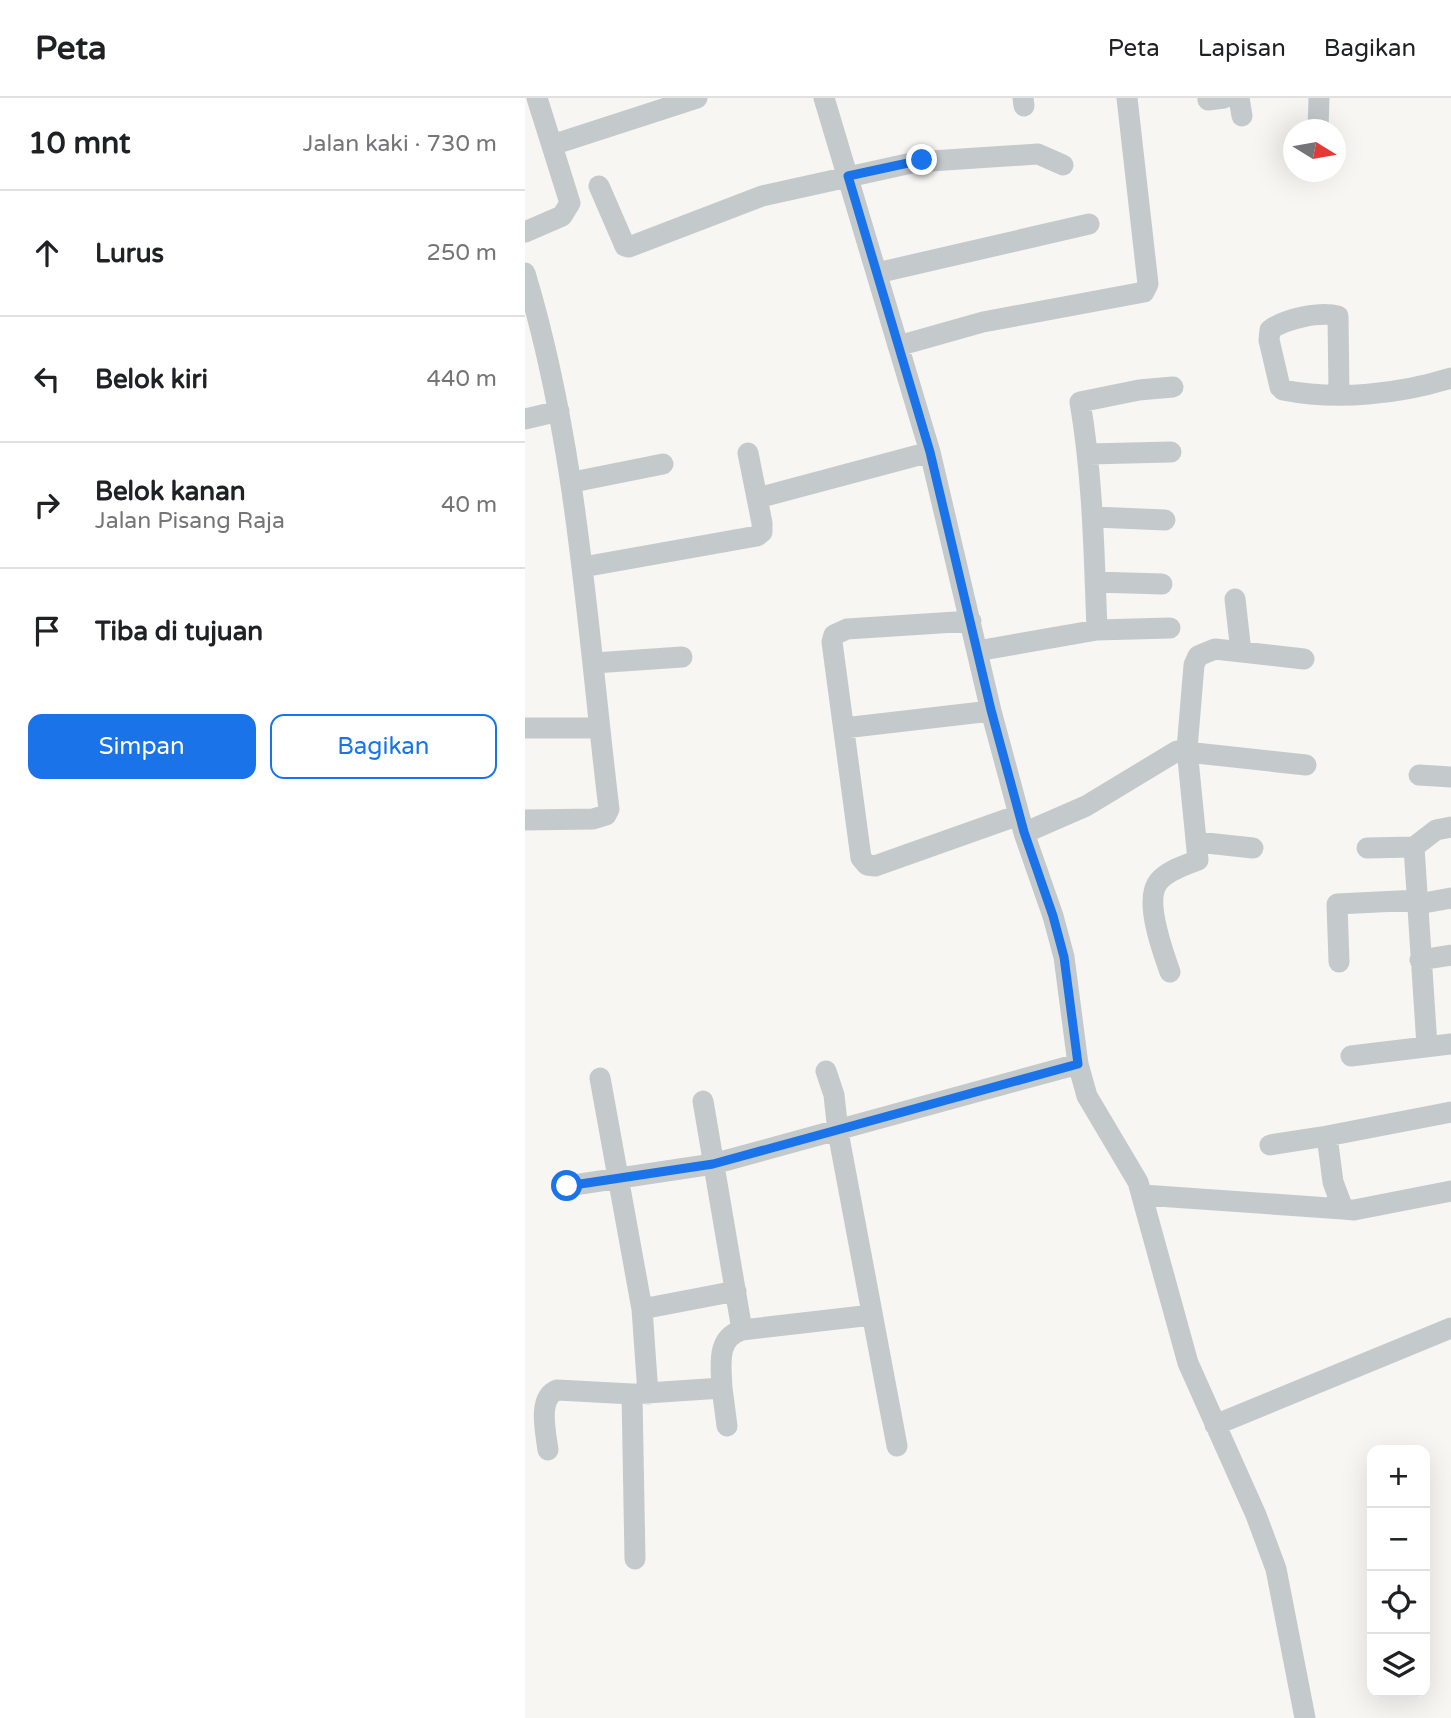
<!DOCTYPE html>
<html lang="id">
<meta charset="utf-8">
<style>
body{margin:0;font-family:"Varela Round",sans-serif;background:#f6f6f6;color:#202124}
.controls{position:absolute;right:21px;bottom:21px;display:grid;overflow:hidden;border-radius:14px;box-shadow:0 7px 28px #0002}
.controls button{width:63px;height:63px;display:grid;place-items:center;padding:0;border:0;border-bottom:2px solid #e0e0e0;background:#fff;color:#202124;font:35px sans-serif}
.compass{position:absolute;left:758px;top:21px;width:63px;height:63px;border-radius:50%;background:#fff;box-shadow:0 7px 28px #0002;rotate:101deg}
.stop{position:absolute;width:21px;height:21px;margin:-16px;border:5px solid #1a73e8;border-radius:50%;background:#fff}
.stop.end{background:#1a73e8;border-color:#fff;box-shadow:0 2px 7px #0008}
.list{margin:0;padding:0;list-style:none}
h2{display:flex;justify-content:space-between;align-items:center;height:91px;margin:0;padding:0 28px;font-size:30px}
h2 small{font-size:23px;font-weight:400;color:#757577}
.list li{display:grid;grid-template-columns:46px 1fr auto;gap:21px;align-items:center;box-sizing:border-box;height:126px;padding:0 28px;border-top:2px solid #e0e0e0}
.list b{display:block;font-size:26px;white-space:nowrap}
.list p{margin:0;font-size:23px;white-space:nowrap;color:#757577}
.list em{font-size:23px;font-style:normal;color:#757577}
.actions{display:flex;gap:14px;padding:21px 28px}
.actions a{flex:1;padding:16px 0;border:2px solid #1a73e8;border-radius:14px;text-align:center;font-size:24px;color:#1a73e8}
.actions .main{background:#1a73e8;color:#fff}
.icon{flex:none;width:38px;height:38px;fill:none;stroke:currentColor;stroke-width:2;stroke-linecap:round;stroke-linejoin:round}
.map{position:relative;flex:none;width:926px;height:1620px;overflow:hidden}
header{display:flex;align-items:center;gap:42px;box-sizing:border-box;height:98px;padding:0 35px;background:#fff;border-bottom:2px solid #e0e0e0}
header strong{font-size:33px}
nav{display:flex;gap:38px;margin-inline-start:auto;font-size:24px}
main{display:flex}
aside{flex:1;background:#fff}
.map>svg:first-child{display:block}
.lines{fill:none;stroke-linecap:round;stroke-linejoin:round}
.minor{stroke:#c4cacc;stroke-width:21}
.route{stroke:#1a73e8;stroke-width:9}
</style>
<header>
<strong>Peta</strong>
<nav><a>Peta</a><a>Lapisan</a><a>Bagikan</a></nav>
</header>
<main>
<aside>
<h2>10 mnt<small>Jalan kaki · 730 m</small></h2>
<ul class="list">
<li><svg class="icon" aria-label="ahead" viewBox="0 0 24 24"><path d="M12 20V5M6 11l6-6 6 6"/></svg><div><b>Lurus</b></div><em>250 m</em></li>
<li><svg class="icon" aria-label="left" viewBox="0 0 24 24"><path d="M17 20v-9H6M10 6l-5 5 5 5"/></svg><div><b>Belok kiri</b></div><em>440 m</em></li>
<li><svg class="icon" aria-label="right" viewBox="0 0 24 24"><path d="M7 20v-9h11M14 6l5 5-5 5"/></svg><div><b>Belok kanan</b><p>Jalan Pisang Raja</p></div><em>40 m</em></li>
<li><svg class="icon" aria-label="arrive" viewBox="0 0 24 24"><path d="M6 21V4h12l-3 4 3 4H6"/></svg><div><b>Tiba di tujuan</b></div></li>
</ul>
<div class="actions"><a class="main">Simpan</a><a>Bagikan</a></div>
</aside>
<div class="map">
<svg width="926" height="1620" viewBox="0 0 926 1620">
<rect width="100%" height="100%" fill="#f7f6f3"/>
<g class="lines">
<path class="minor" d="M299 0 405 354 466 613 499 735 528 818 539 859 553 966 562 998 613 1084 663 1265 731 1417 751 1471 780 1620
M498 0 499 8
M714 0 717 18
M683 2 699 0
M793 32 794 0
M27 47 172 0
M74 88 100 148 104 149 237 98 391 64 513 56 538 67
M0 134 37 118 45 105 12 0
M0 175C53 350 62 531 84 711L81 717 68 721 0 722
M352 175 564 126
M373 248 458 224 619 194 623 186 602 0
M814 295 813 218C795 213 759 221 745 232L744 242 755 289 758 292C813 303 874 296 926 280
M0 321 34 313
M564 356 646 354
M48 384 138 366
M233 400 405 354
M570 419 640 422
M58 469 232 438 237 434V425L223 355
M570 484 637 486
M710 501 716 554
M446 523 322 531 309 537 307 544 336 760 342 767 350 768 494 717
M572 532C569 455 568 380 555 304L614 292 648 289
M452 553 572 532 645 530
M69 565 157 559
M0 630H74
M319 630 466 613
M894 677 926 679
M499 735 561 708 652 653 781 667
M672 744 728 750
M889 749 911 732 926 729
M842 750 889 749 902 948
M893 806 926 800
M895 862 926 857
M814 864 812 806 893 802
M645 874C638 854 618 801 634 783 643 772 661 767 673 762L662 651 669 567 673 558 690 551 779 561
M826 958 926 946
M301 973 309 997 313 1034 372 1348
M75 980 117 1211 123 1296
M926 1014 802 1038 808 1084 818 1111 829 1112 926 1093
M745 1047 802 1038
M42 1088 188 1066 553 966
M618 1097 818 1111
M117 1211 211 1193
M217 1232 347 1217
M197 1290 202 1328
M107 1296 110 1461
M690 1327 926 1230
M23 1352C21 1335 12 1300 32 1292L107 1296 197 1290C196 1267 191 1240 217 1232L178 1003"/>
</g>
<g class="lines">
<path class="route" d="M42 1088 188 1066 553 966 539 859 528 818 499 734 466 612 405 354 323 78 397 62"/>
</g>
</svg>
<div class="controls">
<button>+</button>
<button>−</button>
<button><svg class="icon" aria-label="locate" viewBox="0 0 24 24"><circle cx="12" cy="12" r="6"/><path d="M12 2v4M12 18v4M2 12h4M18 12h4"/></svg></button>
<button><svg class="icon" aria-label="layers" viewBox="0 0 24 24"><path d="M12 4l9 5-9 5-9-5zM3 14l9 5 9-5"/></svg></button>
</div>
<svg class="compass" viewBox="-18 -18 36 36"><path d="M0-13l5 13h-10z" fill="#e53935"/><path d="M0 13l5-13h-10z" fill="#757577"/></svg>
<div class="stop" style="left:42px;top:1088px"></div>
<div class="stop end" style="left:397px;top:62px"></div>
</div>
</main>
